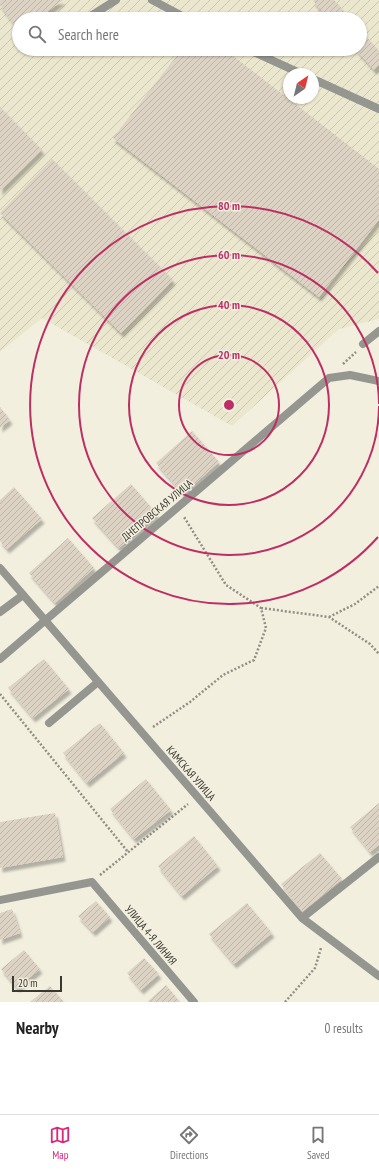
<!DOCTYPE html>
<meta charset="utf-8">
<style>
body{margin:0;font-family:"PT Sans Narrow",sans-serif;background:#f6f6f6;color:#222}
.compass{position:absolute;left:283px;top:68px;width:36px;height:36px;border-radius:50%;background:#fff;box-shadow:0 1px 3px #0004;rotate:35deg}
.scale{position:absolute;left:12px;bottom:10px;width:50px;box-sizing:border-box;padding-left:4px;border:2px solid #393831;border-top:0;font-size:11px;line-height:14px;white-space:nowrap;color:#393831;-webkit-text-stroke:3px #f3efdf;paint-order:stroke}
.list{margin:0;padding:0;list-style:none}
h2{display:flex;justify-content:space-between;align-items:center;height:52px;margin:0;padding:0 16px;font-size:17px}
h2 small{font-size:13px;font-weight:400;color:#767676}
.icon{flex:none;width:22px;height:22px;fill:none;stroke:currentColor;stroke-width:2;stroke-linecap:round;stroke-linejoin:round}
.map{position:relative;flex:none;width:379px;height:1002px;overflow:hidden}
.search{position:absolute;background:#fff;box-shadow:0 1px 3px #0004;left:12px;right:12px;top:12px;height:44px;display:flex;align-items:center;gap:10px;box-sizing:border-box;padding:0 14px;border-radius:22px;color:#767676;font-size:15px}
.sheet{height:112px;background:#fff}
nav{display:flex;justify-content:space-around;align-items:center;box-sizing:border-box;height:56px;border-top:1px solid #e0e0e0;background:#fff;font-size:11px;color:#767676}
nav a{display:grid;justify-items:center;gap:2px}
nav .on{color:#db2777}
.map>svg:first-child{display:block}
.industrial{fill:url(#industrial-furrows);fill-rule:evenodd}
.building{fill:url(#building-hatch);filter:url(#shadow)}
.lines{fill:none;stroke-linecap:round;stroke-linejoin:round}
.path{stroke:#908d82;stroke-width:2.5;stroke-dasharray:2 2;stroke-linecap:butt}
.service{stroke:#95968f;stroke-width:8}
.minor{stroke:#95968f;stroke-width:8}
.ring{fill:none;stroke:#bc2f64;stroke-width:2}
.labels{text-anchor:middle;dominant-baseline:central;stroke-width:3;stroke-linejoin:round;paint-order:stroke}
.street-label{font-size:11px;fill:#393831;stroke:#f3efdf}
.centre{fill:#bc2f64;stroke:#f3efdf;stroke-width:2}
.ring-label{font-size:12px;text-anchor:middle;font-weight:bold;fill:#bc2f64;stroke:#f3efdf;stroke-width:3;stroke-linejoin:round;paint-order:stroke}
</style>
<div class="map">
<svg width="379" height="1002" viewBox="0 0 379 1002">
<defs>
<pattern id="industrial-furrows" width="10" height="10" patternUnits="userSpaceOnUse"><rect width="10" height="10" fill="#ebe6ce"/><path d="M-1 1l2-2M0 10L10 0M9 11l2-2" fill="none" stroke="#cac6b1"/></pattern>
<pattern id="building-hatch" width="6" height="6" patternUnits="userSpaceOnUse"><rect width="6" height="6" fill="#ddd3c5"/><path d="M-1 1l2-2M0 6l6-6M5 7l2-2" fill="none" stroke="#beb6aa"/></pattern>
<filter id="shadow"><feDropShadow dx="2.5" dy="4.5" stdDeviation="1" flood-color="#0004"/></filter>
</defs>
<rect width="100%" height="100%" fill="#f3efdf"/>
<path class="industrial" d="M0 0H379V319L339 329 232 426 42 318 0 352ZM19 19H360V49H19ZM289 74H313V98H289Z"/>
<path class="building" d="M0 0H63L38 19H19V31L0 5Z
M314 0H334L351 19H329L313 1Z
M360 30 379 51V65L374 70 355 49H360Z
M182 49H224L379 169V220L319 297 113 138Z
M0 107 42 150 0 191Z
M52 159 173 280 121 333 0 213Z
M0 407 10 420 0 428Z
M192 431 219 462 183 494 156 463Z
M131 484 157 514 119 548 92 518Z
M14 487 42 519 7 549 0 541V500Z
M68 538 94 568 55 603 29 573Z
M44 659 69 689 33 718 8 688Z
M100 723 124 753 87 783 63 753Z
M146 779 171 810 134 839 110 809Z
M379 803V845L370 852 350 827Z
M55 813 63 857 0 868V822Z
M194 836 218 866 182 896 158 866Z
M320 853 342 879 303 911 281 884Z
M96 901 110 917 93 932 78 916Z
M247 903 272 933 234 964 209 934Z
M12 909 20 933 0 940V913Z
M24 950 40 969 17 988 1 969Z
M144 958 159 974 141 990 127 973Z
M166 985 180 1002H149L148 1001Z
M50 986 64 1002H30Z"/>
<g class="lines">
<path class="path" d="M343 364 356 352
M261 608 329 617 370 644 379 654
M329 617 355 604 379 586
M0 694 128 852
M153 727 190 702 223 675 254 660 266 628 261 608 226 585 184 517
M100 875 188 804
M285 1002 315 968 321 948"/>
<path class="service" d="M152 0 188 19
M86 19 116 0
M247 49 302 74
M313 79 379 109
M363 344 379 331
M0 612 23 595
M49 723 98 682"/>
<path class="minor" d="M0 568 302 918 379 976
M0 659 329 378 350 375 379 381
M0 900 92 882 194 1002
M302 918 379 857"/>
</g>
<g class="ring">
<circle cx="229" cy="405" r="50"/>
<circle cx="229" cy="405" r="100"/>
<path d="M379 406A150 150 0 1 1 379 404"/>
<path d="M378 537A199 199 0 1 1 378 273"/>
</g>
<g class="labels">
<g class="street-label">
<text transform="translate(157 510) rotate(-40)">ДНЕПРОВСКАЯ УЛИЦА</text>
<text transform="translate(191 773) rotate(49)">КАМСКАЯ УЛИЦА</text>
<text transform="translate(151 935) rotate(50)">УЛИЦА 4-Я ЛИНИЯ</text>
</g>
</g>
<circle cx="229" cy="405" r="6" class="centre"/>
<g class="ring-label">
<text x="229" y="210">80 m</text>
<text x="229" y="259">60 m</text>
<text x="229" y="309">40 m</text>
<text x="229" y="359">20 m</text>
</g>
</svg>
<svg class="compass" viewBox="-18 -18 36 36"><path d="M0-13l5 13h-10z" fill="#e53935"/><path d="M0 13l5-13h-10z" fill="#767676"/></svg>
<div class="scale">20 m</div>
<div class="search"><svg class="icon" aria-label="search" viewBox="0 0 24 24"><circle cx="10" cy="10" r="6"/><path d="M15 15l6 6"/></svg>Search here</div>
</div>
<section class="sheet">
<h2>Nearby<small>0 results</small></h2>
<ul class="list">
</ul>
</section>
<nav>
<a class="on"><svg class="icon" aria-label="map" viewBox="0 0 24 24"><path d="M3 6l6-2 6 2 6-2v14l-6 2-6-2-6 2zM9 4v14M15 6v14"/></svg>Map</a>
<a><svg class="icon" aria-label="directions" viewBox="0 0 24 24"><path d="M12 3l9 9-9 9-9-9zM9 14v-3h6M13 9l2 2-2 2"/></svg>Directions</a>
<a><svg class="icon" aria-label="saved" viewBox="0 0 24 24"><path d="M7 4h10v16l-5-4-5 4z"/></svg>Saved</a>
</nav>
